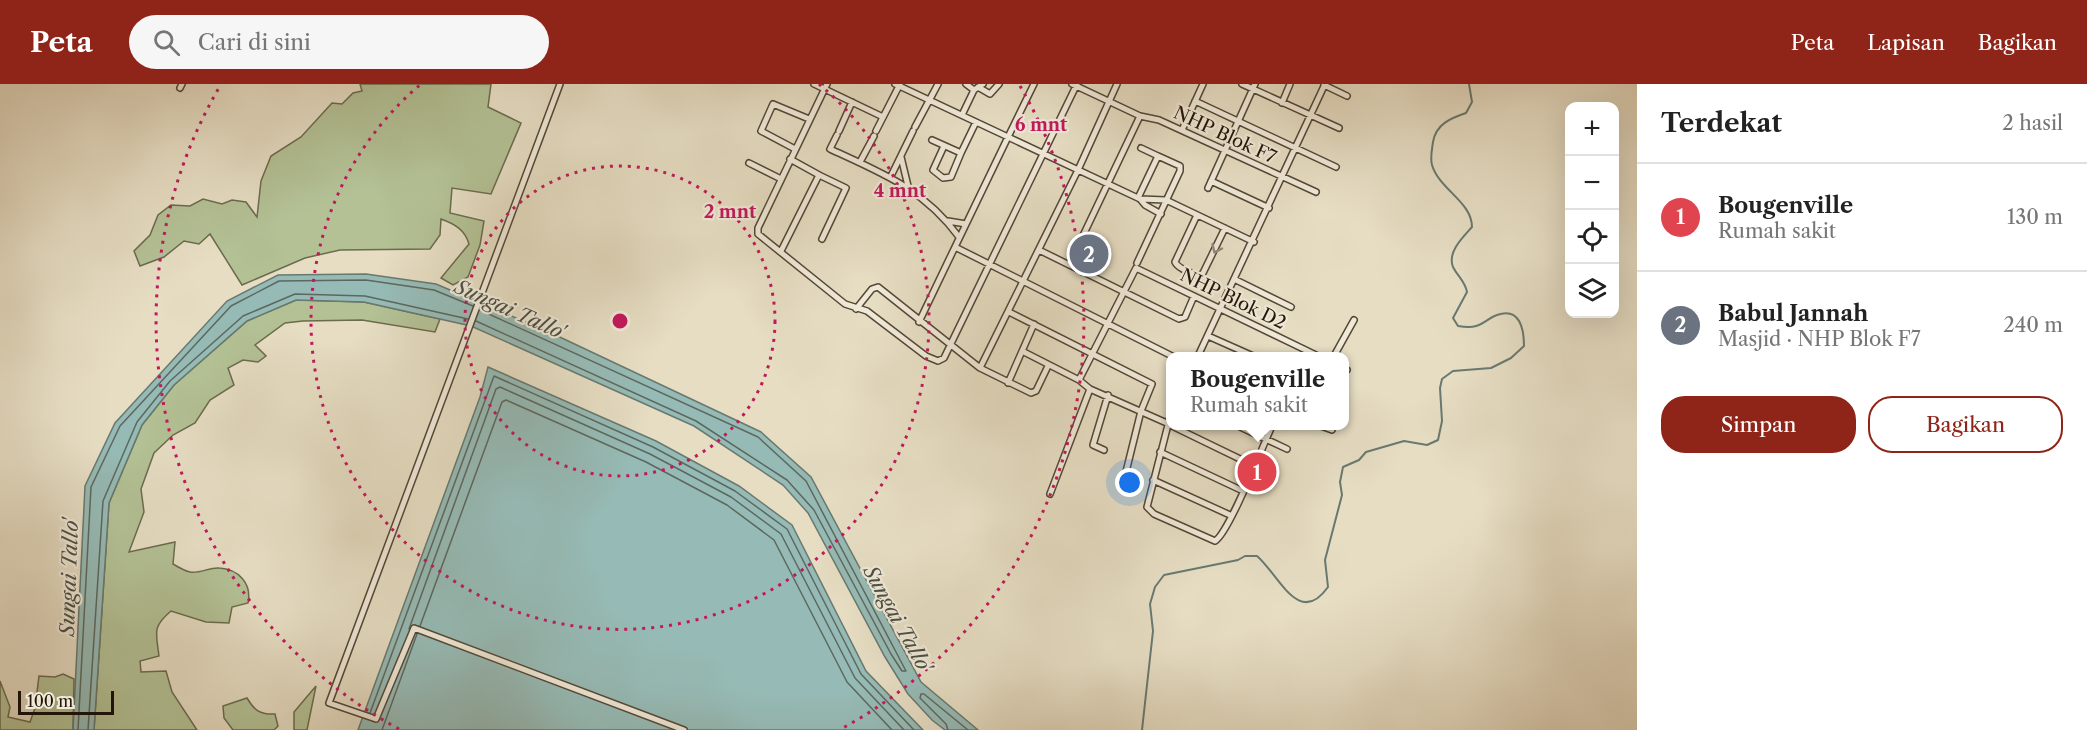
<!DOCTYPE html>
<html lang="id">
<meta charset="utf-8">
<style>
body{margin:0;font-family:"Libre Caslon Text",serif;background:#f6f6f6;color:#222}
.controls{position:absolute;right:18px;top:18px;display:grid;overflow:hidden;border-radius:12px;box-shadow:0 6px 24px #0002}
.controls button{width:54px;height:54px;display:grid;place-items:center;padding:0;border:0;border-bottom:2px solid #e0e0e0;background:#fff;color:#222;font:30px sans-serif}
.scale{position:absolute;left:18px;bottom:15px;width:96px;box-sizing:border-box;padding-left:6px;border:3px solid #231507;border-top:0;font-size:16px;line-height:21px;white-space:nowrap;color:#231507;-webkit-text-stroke:4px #efe9d8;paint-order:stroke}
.you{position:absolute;left:1130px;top:399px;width:21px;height:21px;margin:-15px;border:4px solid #fff;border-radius:50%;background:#1a73e8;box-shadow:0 0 0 9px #1a73e833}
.badge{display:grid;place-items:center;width:39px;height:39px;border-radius:50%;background:#8f2418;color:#fff;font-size:20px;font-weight:700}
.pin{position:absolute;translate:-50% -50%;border:3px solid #fff;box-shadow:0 2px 6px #0006}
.popup{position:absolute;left:1166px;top:268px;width:183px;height:78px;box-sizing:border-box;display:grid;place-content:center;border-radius:12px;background:#fff;filter:drop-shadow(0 2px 4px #0005);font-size:20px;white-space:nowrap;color:#767676}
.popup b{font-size:22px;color:#222}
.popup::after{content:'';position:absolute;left:50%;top:100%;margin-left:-12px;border:12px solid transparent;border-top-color:#fff}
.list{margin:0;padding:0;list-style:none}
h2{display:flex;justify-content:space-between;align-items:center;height:78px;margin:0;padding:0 24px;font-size:26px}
h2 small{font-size:20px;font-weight:400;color:#767676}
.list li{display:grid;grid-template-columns:39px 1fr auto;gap:18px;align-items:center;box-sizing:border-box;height:108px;padding:0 24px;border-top:2px solid #e0e0e0}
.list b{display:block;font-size:22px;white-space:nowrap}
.list p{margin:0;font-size:20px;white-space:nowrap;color:#767676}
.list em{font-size:20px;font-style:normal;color:#767676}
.actions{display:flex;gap:12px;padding:18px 24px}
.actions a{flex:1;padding:14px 0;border:2px solid #8f2418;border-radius:24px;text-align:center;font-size:21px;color:#8f2418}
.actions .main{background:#8f2418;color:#fff}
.icon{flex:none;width:33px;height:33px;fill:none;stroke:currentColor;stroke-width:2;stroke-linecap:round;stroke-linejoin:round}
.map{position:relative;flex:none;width:1637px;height:646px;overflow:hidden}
header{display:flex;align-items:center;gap:36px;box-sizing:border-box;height:84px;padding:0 30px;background:#8f2418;color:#fff}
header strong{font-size:28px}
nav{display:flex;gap:33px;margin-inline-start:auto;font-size:21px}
.search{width:420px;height:54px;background:#f6f6f6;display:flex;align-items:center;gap:15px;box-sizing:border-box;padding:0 21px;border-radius:33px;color:#767676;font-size:22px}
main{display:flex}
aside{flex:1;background:#fff}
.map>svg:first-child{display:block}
.green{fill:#b3c195;stroke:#6b6b4e;stroke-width:1.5}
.water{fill:#96bbb6;stroke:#687970;stroke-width:1.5}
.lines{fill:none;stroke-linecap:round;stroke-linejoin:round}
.shore{stroke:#5c685e;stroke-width:1.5}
.stream{stroke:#687970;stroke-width:2}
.street-casing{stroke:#544736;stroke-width:8}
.street{stroke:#efe9d8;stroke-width:5}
.oneway{stroke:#938a7a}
.ring{fill:none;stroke:#c2185b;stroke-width:3;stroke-dasharray:3 6}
.labels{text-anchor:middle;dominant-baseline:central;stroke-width:4.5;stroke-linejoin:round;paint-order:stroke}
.street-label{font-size:18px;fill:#231507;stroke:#efe9d8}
.water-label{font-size:20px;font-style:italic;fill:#4b4f44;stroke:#efe9d8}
.centre{fill:#c2185b;stroke:#efe9d8;stroke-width:3}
.ring-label{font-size:18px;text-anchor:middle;font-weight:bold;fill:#c2185b;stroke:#efe9d8;stroke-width:4.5;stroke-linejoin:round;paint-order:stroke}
</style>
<header>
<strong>Peta</strong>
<div class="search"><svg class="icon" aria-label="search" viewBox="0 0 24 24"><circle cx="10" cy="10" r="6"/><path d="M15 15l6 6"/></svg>Cari di sini</div>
<nav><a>Peta</a><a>Lapisan</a><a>Bagikan</a></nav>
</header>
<main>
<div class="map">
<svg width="1637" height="646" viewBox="0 0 1637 646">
<rect width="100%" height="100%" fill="#e6ddc3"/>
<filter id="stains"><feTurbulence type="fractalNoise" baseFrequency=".00333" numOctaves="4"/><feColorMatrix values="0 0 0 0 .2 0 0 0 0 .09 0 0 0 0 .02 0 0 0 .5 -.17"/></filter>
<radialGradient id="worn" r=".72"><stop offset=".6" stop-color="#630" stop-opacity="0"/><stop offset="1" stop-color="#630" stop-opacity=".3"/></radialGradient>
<path class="green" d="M360 0H491L488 23 521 39 491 110 452 104 450 129 484 137 480 161 468 193 453 201 441 194 469 160C465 146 455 140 441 135L440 151 430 165 340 166 305 174 242 201 210 150 199 160 184 157 164 173 140 182 134 167 150 151 158 131 171 121 190 122 203 115 222 120 232 116 246 118 257 133 261 97 271 72 301 53 332 19 342 20 353 9 362 7Z
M296 216 364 218 440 235 435 248 362 236 303 237 285 239 255 261 266 272 258 278 243 276 228 284 234 301 210 316 195 339 173 351 154 369 141 405 144 428 129 468 175 458 173 480C178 483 185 487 190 488 199 490 210 483 219 484 239 485 252 500 248 519L232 523 229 539 206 538 171 527C152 543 156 548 159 572L140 577 141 588 166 587 172 608 197 646H94L109 419 142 341 174 301 247 237Z
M63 590 74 595 73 646H0V597L10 623 8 633 30 638 35 624 39 592 55 593Z
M316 602 307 646H294V628Z
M247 614C254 626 260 631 275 630L278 642 274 646H233L224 634 223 622Z"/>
<path class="water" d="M366 190 436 200 547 247 761 348 811 393 921 598 978 646H945L932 636 908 610 885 573 808 429 783 401 694 342 471 242 364 218 296 216 247 237 174 301 142 341 109 419 94 646H73L85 402 115 339 227 217 278 191Z
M488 283 656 357 739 402 792 441 866 587 923 646H358L480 313Z"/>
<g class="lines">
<path class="shore" d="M476 237 696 337 787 396 814 426 891 570 902 587H906L806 397 758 353 480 226
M420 542 502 318 506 316 646 378 727 421 774 456 847 598 892 646
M409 545 496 305 500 303 650 370 731 413 781 450 855 594 904 646
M370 629 494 292 653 363 735 407 787 445 861 590 914 646
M78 646 91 403 120 342 231 222 279 197 366 196 434 206 473 222
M88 646 103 417 137 338 170 297 243 232 295 210 365 212 468 235
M382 646 417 550
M948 646 946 640 920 614 921 610H924L968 646"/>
<path class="stream" d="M1142 646 1153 547 1150 520 1155 503 1164 491 1238 476 1245 472H1257C1279 491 1299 544 1328 503L1325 476 1342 411 1340 398 1343 383 1359 376 1366 368 1404 357 1427 361 1438 356 1442 337 1440 304 1442 295 1453 287 1491 284 1511 274 1524 262C1524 245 1520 223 1497 231 1490 233 1484 240 1476 242 1470 244 1464 243 1458 242L1453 234 1467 208C1465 197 1458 193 1453 183 1447 168 1463 153 1472 143 1472 118 1439 105 1432 81 1430 74 1432 65 1433 58 1436 40 1451 34 1466 29L1472 18 1469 0"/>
<defs>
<path id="street" d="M560 0 329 619 376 635 414 544 684 646
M814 0 883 33
M827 0 758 144V150L845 220 867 227 926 272 938 277 944 274 1077 0
M895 0 1008 53 1034 0
M966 0 974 6 983 0
M1072 0 1140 32
M1242 0 1339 44
M1324 1 1347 12
M978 3 990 10 999 0
M180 4 182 0
M1195 17 1336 83
M1282 19 1290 0
M962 31 974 6
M915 43 938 0
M1182 46 1203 0
M839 47 852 18
M876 47 900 0
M837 51 830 65C882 89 924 105 959 153
M932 56 961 69 976 38
M944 62 933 86 943 94 951 93 961 69
M1141 64 1158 72
M795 65 761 47 773 20 809 35
M901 73 908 102
M860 78 874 52
M749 79 781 95
M819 91 846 104 822 155
M891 92 913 47
M1211 97 1269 124
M1208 104 1255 0
M1140 115 1166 116 1254 158
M1197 131 1175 178C1178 185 1192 189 1199 192L1203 189 1225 144
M948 137 966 140
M955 163 1008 53 1140 115 1145 121 1161 130
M1039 166 1179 235 1185 233 1194 212
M781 167 819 91 790 75
M1137 179 1180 87V82L1158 72 1138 114
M1069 181 1140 32 1159 36 1316 108
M1236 196 1291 223
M856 225 872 205 878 203 980 284 1031 309 1036 307 1048 282
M1009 228 1152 300 1141 327 1122 404
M919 238 955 163 1172 272
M1208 252 1253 272
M1022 267 1079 296 1136 184 1318 272
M1198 272 1325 0
M1334 272 1354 236
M980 284 1078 86 1117 0
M1344 285 1347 286
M1079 296 1090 305 1169 340
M1008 299 1034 240
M1170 333 1147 423 1154 430 1215 457C1229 449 1263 361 1272 342
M1172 342 1275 392
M1238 342 1287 365
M1321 342 1332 346
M1104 366 1093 361 1108 311
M1160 368 1243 407
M1153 396 1230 431
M1050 410 1090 305"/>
</defs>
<use href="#street" class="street-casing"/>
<use href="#street" class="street"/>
</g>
<defs><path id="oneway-chevron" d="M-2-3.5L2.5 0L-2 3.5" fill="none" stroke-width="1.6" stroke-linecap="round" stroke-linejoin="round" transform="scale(1.5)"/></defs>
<use class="oneway" href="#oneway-chevron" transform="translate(1216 165) rotate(115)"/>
<g class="ring">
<circle cx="620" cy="237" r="155"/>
<path d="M819 0A309 309 0 1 1 421 0"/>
<path d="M399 645A464 464 0 0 1 220 2M1020 2A464 464 0 0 1 841 645"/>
</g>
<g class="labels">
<g class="street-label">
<text transform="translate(1225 51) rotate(25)">NHP Blok F7</text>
<text transform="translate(1233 215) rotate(26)">NHP Blok D2</text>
</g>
<g class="water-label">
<text transform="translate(509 225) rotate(24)">Sungai Tallo'</text>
<text transform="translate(69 494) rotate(-88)">Sungai Tallo'</text>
<text transform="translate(897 534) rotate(61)">Sungai Tallo'</text>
</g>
</g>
<circle cx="620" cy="237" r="9" class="centre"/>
<g class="ring-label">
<text x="1041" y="47">6 mnt</text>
<text x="900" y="113">4 mnt</text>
<text x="730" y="134">2 mnt</text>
</g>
<rect width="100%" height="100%" filter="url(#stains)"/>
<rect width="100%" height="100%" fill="url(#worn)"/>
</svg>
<div class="controls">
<button>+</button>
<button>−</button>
<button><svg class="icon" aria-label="locate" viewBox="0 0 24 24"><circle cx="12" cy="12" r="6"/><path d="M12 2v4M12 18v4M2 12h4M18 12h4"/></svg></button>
<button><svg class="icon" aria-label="layers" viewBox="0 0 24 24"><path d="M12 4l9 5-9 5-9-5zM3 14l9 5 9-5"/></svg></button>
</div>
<div class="scale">100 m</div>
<div class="you"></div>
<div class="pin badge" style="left:1257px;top:388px;background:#e0444e">1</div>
<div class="popup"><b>Bougenville</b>Rumah sakit</div>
<div class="pin badge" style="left:1089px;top:170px;background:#6b7280">2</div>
</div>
<aside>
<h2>Terdekat<small>2 hasil</small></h2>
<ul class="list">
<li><span class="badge" style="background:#e0444e">1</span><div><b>Bougenville</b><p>Rumah sakit</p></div><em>130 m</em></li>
<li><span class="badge" style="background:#6b7280">2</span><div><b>Babul Jannah</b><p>Masjid · NHP Blok F7</p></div><em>240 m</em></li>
</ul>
<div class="actions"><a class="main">Simpan</a><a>Bagikan</a></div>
</aside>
</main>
